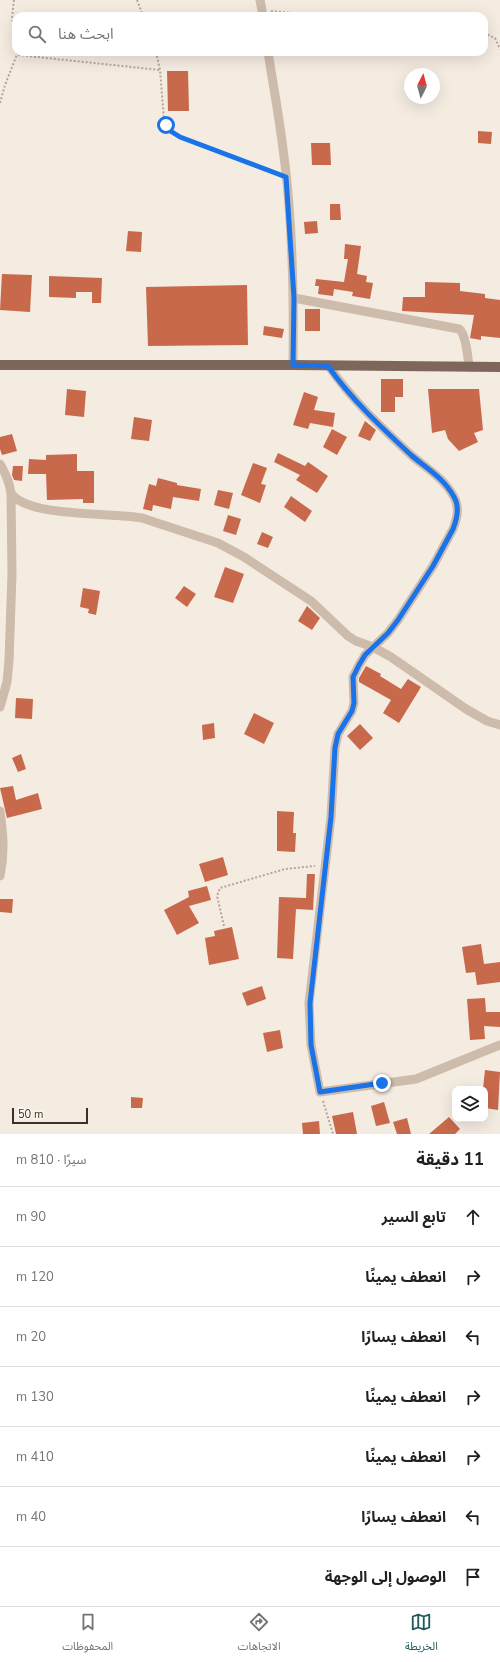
<!DOCTYPE html>
<html lang="ar">
<meta charset="utf-8">
<style>
body{margin:0;font-family:"Nunito Sans","Noto Sans Arabic",sans-serif;background:#f6f6f6;color:#202124;direction:rtl}
.controls{position:absolute;right:12px;bottom:12px;display:grid;overflow:hidden;border-radius:8px;box-shadow:0 4px 16px #0002}
.controls button{width:36px;height:36px;display:grid;place-items:center;padding:0;border:0;border-bottom:1px solid #e0e0e0;background:#fff;color:#202124;font:20px sans-serif}
.compass{position:absolute;left:404px;top:68px;width:36px;height:36px;border-radius:50%;background:#fff;box-shadow:0 4px 16px #0002;rotate:6deg}
.scale{position:absolute;left:12px;bottom:10px;width:76px;box-sizing:border-box;padding-left:4px;border:2px solid #3b302b;border-top:0;font-size:11px;line-height:14px;white-space:nowrap;color:#3b302b;-webkit-text-stroke:3px #fbf5ee;paint-order:stroke}
.stop{position:absolute;width:12px;height:12px;margin:-9px;border:3px solid #1a73e8;border-radius:50%;background:#fff}
.stop.end{background:#1a73e8;border-color:#fff;box-shadow:0 1px 4px #0008}
.list{margin:0;padding:0;list-style:none}
h2{display:flex;justify-content:space-between;align-items:center;height:52px;margin:0;padding:0 16px;font-size:17px}
h2 small{font-size:13px;font-weight:400;color:#757577}
.list li{display:grid;grid-template-columns:26px 1fr auto;gap:12px;align-items:center;box-sizing:border-box;height:60px;padding:0 16px;border-top:1px solid #e0e0e0}
.list b{display:block;font-size:15px;white-space:nowrap}
.list em{font-size:13px;font-style:normal;color:#757577}
.icon{flex:none;width:22px;height:22px;fill:none;stroke:currentColor;stroke-width:2;stroke-linecap:round;stroke-linejoin:round}
.map{position:relative;flex:none;width:500px;height:1134px;overflow:hidden;direction:ltr}
.search{position:absolute;background:#fff;box-shadow:0 4px 16px #0002;left:12px;right:12px;top:12px;height:44px;display:flex;align-items:center;gap:10px;box-sizing:border-box;padding:0 14px;border-radius:12px;color:#757577;font-size:15px}
.sheet{height:472px;background:#fff}
nav{display:flex;justify-content:space-around;align-items:center;box-sizing:border-box;height:56px;border-top:1px solid #e0e0e0;background:#fff;font-size:11px;color:#757577}
nav a{display:grid;justify-items:center;gap:2px}
nav .on{color:#1f5a5e}
.map>svg:first-child{display:block}
.building{fill:#c8694b}
.lines{fill:none;stroke-linecap:round;stroke-linejoin:round}
.path{stroke:#b9a596;stroke-width:2;stroke-dasharray:2 2;stroke-linecap:butt}
.minor{stroke:#cdbbac;stroke-width:9}
.primary{stroke:#7d675c;stroke-width:10}
.route{stroke:#1a73e8;stroke-width:5}
</style>
<div class="map">
<svg width="500" height="1134" viewBox="0 0 500 1134">
<rect width="100%" height="100%" fill="#f4ebe1"/>
<path class="building" d="M167 71H188L189 111H168Z
M478 131 492 132 491 144 478 143Z
M311 143H330L331 165H312Z
M330 204H340L341 220H330Z
M317 221 318 233 305 234 304 222Z
M128 231 142 232 141 252 126 251Z
M345 244 361 246 357 274 367 276 366 282 373 283 370 299 352 296 353 292 334 289 333 296 318 294 319 286H315L316 279 344 282 348 259H344Z
M2 274 32 275 30 312 0 310Z
M49 276 102 278 101 303H92V292H76V298L49 297Z
M425 282 460 283V291L485 294V298L500 300V338L481 336V340L470 338 474 315 402 311 403 297H425Z
M247 285 248 345 148 346 146 287Z
M305 309H320V331H305Z
M264 326 284 329 282 338 263 335Z
M381 379H403V397H395V412H381Z
M67 389 86 391 84 417 65 415Z
M428 389H479L483 430 474 433 478 442 459 451 448 439 445 430 432 433Z
M304 392 318 397 314 410 335 413 333 427 310 423 308 429 293 425Z
M134 417 152 420 149 441 131 439Z
M365 421 376 430 370 441 358 436Z
M332 429 347 437 337 455 323 447Z
M12 434 17 451 2 455 0 449V437Z
M278 453 305 466 308 462 328 476 317 493 296 480 300 475 274 462Z
M77 454V471H94V503H83V499L47 500 46 474H28L29 459 46 460V455Z
M253 463 267 468 261 484 266 485 260 503 241 495Z
M13 466H23L22 481 14 480 12 475Z
M158 478 177 483V485L201 489 199 501 173 497 171 509 153 505 152 511 143 509 149 484 156 486Z
M218 490 233 493 229 509 214 505Z
M291 496 312 511 305 522 284 507Z
M228 515 241 519 236 535 223 531Z
M262 532 273 537 268 548 257 544Z
M225 567 244 574 233 603 214 597Z
M184 586 196 594 187 607 175 598Z
M83 588 100 591 96 615 88 613 89 609 80 607Z
M307 606 320 618 312 630 298 621Z
M366 666 381 674 380 676 401 689 408 679 421 687 399 723 383 713 391 700 359 682V678Z
M16 698 33 699 32 719 15 718Z
M254 713 274 723 264 744 244 734Z
M214 723 215 738 203 740 202 725Z
M360 724 373 738 360 750 347 736Z
M21 754 26 769 18 772 12 758Z
M13 786 16 800 38 793 42 809 7 818 0 788Z
M277 811 294 812 293 833H296L295 852 277 851Z
M223 857 228 875 205 882 199 864Z
M307 874H315L313 910 296 909 293 959 277 958 279 897 306 898Z
M207 886 211 900 189 906 199 923 177 935 164 910 189 897 188 891Z
M0 899H13L12 913 0 912Z
M232 927 239 959 209 965 205 938 215 936 214 931Z
M481 944 484 964 500 962V982L477 985 475 972 466 973 462 947Z
M262 986 266 999 247 1006 242 993Z
M485 998 486 1012H500V1027L484 1026 485 1039 470 1040 467 999Z
M280 1030 283 1048 267 1052 263 1033Z
M485 1070 500 1072 498 1110 485 1108V1089H483Z
M131 1097 143 1098 142 1108H131Z
M384 1102 390 1123 376 1126 371 1106Z
M353 1112 357 1134H336L332 1116Z
M449 1117 460 1129 455 1134H429Z
M407 1118 411 1134H397L393 1122Z
M319 1121 320 1134H303L302 1123Z"/>
<g class="lines">
<path class="path" d="M14 0 12 18 16 39
M137 0 143 16
M271 11 323 16
M484 33 495 38 500 49
M156 52 160 70 164 120C167 129 173 133 180 137L278 174
M18 55 160 70
M0 103 5 85 18 52
M224 926 217 896 220 888 285 869 315 866
M323 1101 333 1134"/>
<path class="minor" d="M260 0 263 16
M268 52C273 84 279 116 283 149 293 220 294 293 293 365
M294 298 459 329C466 334 468 358 469 367
M328 365C351 399 381 427 411 455 426 468 444 478 454 497 460 508 457 518 453 529L433 566 398 620 388 633 365 655 359 665 353 677 354 703 352 711 338 734 335 748 331 817 309 1003 311 1045 320 1092 416 1079 500 1045
M0 464C4 471 7 477 9 484 10 487 10 491 11 493 27 518 113 512 142 518L218 543 244 557 311 601 348 636 356 641 373 647 391 657 466 709 487 721 500 725
M0 707 7 682 9 661 12 574 11 493
M0 811C3 834 5 853 0 876"/>
<path class="primary" d="M0 365H293L500 367"/>
</g>
<g class="lines">
<path class="route" d="M166 125 172 132 180 137 286 177 294 298 293 365 328 366C351 399 381 427 411 455 426 468 444 478 454 497 460 507 457 519 453 529L433 566 398 620 388 633 365 655 359 665 353 677 354 703 352 711 338 734 335 748 331 817 310 1003 311 1045 320 1092 382 1083"/>
</g>
</svg>
<div class="controls">
<button><svg class="icon" aria-label="layers" viewBox="0 0 24 24"><path d="M12 4l9 5-9 5-9-5zM3 14l9 5 9-5"/></svg></button>
</div>
<svg class="compass" viewBox="-18 -18 36 36"><path d="M0-13l5 13h-10z" fill="#e53935"/><path d="M0 13l5-13h-10z" fill="#757577"/></svg>
<div class="scale">50 m</div>
<div class="stop" style="left:166px;top:125px"></div>
<div class="stop end" style="left:382px;top:1083px"></div>
<div class="search"><svg class="icon" aria-label="search" viewBox="0 0 24 24"><circle cx="10" cy="10" r="6"/><path d="M15 15l6 6"/></svg>ابحث هنا</div>
</div>
<section class="sheet">
<h2>11 دقيقة<small>سيرًا · 810 m</small></h2>
<ul class="list">
<li><svg class="icon" aria-label="ahead" viewBox="0 0 24 24"><path d="M12 20V5M6 11l6-6 6 6"/></svg><div><b>تابع السير</b></div><em>90 m</em></li>
<li><svg class="icon" aria-label="right" viewBox="0 0 24 24"><path d="M7 20v-9h11M14 6l5 5-5 5"/></svg><div><b>انعطف يمينًا</b></div><em>120 m</em></li>
<li><svg class="icon" aria-label="left" viewBox="0 0 24 24"><path d="M17 20v-9H6M10 6l-5 5 5 5"/></svg><div><b>انعطف يسارًا</b></div><em>20 m</em></li>
<li><svg class="icon" aria-label="right" viewBox="0 0 24 24"><path d="M7 20v-9h11M14 6l5 5-5 5"/></svg><div><b>انعطف يمينًا</b></div><em>130 m</em></li>
<li><svg class="icon" aria-label="right" viewBox="0 0 24 24"><path d="M7 20v-9h11M14 6l5 5-5 5"/></svg><div><b>انعطف يمينًا</b></div><em>410 m</em></li>
<li><svg class="icon" aria-label="left" viewBox="0 0 24 24"><path d="M17 20v-9H6M10 6l-5 5 5 5"/></svg><div><b>انعطف يسارًا</b></div><em>40 m</em></li>
<li><svg class="icon" aria-label="arrive" viewBox="0 0 24 24"><path d="M6 21V4h12l-3 4 3 4H6"/></svg><div><b>الوصول إلى الوجهة</b></div></li>
</ul>
</section>
<nav>
<a class="on"><svg class="icon" aria-label="map" viewBox="0 0 24 24"><path d="M3 6l6-2 6 2 6-2v14l-6 2-6-2-6 2zM9 4v14M15 6v14"/></svg>الخريطة</a>
<a><svg class="icon" aria-label="directions" viewBox="0 0 24 24"><path d="M12 3l9 9-9 9-9-9zM9 14v-3h6M13 9l2 2-2 2"/></svg>الاتجاهات</a>
<a><svg class="icon" aria-label="saved" viewBox="0 0 24 24"><path d="M7 4h10v16l-5-4-5 4z"/></svg>المحفوظات</a>
</nav>
